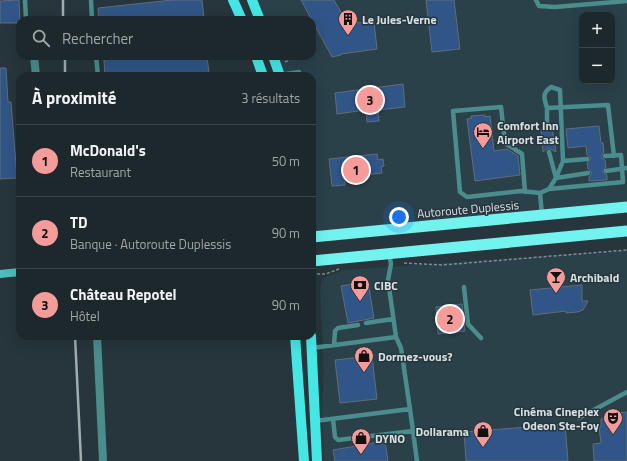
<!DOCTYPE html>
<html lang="fr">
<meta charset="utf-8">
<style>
body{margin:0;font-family:"Titillium Web",sans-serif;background:#253035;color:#f1f3f6}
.controls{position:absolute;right:12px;top:12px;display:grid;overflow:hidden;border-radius:8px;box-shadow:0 4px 16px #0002}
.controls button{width:36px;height:36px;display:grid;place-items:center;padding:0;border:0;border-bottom:1px solid #3b4449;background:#1d282d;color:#f1f3f6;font:20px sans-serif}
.you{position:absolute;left:399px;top:217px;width:14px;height:14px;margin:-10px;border:3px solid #fff;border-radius:50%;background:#1a73e8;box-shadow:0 0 0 6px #1a73e833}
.badge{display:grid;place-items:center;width:26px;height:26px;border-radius:50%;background:#f59b99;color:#111;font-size:13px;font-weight:700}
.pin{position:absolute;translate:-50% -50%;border:2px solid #fff;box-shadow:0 1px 4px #0006}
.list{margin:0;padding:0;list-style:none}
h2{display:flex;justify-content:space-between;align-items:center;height:52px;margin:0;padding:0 16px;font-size:17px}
h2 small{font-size:13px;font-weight:400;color:#a0a6aa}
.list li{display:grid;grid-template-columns:26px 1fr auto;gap:12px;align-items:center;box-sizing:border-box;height:72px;padding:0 16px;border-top:1px solid #3b4449}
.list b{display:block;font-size:15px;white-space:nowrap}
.list p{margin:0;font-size:13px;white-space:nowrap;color:#a0a6aa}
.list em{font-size:13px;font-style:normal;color:#a0a6aa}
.icon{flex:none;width:22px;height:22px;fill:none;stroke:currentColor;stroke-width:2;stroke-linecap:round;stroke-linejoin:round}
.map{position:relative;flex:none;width:627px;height:461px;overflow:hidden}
.search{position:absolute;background:#1d282d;box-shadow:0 4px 16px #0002;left:16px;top:16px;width:300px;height:44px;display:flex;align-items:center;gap:10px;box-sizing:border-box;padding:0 14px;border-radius:12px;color:#a0a6aa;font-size:15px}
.panel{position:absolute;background:#1d282d;box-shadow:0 4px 16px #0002;left:16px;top:72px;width:300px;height:268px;border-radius:12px}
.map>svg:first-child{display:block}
.built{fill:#2a414a;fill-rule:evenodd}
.building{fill:#305587;stroke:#636c78}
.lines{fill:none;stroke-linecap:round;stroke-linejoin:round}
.path{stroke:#808c91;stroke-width:1.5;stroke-dasharray:3 2;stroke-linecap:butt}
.service{stroke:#4a8d8c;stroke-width:4.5}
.minor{stroke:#4a8d8c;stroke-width:8}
.secondary{stroke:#4bc0be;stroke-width:8}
.primary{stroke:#45e7e5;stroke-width:10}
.trunk{stroke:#72f3f0;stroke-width:11}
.rail{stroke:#a2adb1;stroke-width:2.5}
.labels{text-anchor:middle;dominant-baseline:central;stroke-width:3;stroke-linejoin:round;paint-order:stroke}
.poi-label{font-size:12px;font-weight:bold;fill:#d7e0e4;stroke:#27363c;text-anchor:start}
.street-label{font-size:12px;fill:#d7e0e4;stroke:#27363c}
</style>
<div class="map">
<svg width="627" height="461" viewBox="0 0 627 461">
<rect width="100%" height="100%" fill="#27363c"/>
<path class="built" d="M252 0H627V207L312 237V76H280L273 56H312V20H260ZM582 15H612V81H582Z
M627 250V461H324L322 410 324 371 320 289 322 278 345 270Z"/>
<path class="building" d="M19 0 20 23H0V1Z
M172 0H202L204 18 201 20H99L98 8Z
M301 0H334L347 23 374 22 377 49 341 54V55L332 57Z
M426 0H454L460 49 432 52Z
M146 56H207L209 73 181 76H105L104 60Z
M0 68H6L8 102H11L17 178 0 179Z
M403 84 405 107 378 110 379 121 367 122 366 110 337 114 335 93Z
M485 115V117L490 116 494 151 507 149 518 156 520 175 475 181 467 119 472 118 471 116Z
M599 126 601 143H603L604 152 601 157 605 160 606 167 602 172 607 175V180L589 181V177L592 173 588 169 587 163 591 158 587 155 586 146 568 148 566 129Z
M551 128H552L556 152 548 148 543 152 541 129 547 132Z
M377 154 378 160 383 159 384 166 381 167 382 173 345 177V185L332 186 329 159Z
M360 283 361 290 369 288 374 318 348 323 341 286Z
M582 285V301H588L583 310 577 312 566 313V311L533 315 530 290Z
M462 304 465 331 438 334 436 307Z
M372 356 377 399 340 403 335 360Z
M627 412V461H594L593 444 601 443 599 427H601V419L617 418V413Z
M565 424 568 461H466L464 432Z
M385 441 388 461H335L333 450Z"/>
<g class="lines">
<path class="path" d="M285 62 298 56
M404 263 442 265 627 250
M312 274H326L339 269"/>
<path class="service" d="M25 0 26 20
M91 0 92 20
M536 0 539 6 555 7 627 1
M96 56 98 76
M279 75 299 72
M547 108V128
M549 152 556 178
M563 161 587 159
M606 171 627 168
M556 178 563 161 560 90 551 87C542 93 544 98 547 108L608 105 614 156
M549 189 623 182 621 155 605 156
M525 192 522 154 505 143 501 107 453 111 460 192 467 197 521 191 540 193 542 215
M540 193 549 189 556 178 588 173
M389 254 391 264 388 280 396 337 401 348 410 409
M464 287 468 324 481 338
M366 323 393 319
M334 345 335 331 338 328 358 325
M312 348 396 337
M579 418 627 392
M333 419 335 437 338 440 413 431
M315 421 410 409 417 461"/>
<path class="minor" d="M34 56 36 76
M97 336 103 461"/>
<path class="secondary" d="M0 274 20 272"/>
<path class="primary" d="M233 0 242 20
M252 0 260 20
M256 56 263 76
M273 56 280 76
M295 336 304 461
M311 336 317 461"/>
<path class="trunk" d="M312 237 627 207
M312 261 627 231"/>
<path class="rail" d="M63 0V20
M65 56V76
M75 336 81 461"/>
</g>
<defs>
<symbol id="building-pin" viewBox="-11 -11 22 30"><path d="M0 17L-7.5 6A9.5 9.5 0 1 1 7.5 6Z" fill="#f59b99" stroke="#27363c"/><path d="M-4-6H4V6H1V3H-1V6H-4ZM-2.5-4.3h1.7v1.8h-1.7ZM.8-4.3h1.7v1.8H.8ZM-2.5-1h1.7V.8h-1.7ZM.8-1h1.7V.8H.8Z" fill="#111"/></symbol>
<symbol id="hotel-pin" viewBox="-11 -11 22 30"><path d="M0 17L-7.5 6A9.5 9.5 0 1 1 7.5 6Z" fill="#f59b99" stroke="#27363c"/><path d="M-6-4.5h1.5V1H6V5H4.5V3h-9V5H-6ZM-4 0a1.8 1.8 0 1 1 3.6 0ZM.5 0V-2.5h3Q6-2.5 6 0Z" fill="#111"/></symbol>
<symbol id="bar-pin" viewBox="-11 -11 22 30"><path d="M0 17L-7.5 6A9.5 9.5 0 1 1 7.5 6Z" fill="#f59b99" stroke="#27363c"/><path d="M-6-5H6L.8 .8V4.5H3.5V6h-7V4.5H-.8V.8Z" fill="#111"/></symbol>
<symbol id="bank-pin" viewBox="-11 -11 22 30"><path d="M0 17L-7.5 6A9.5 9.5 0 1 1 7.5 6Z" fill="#f59b99" stroke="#27363c"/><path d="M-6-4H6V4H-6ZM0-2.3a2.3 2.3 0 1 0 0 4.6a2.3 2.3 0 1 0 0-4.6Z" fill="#111"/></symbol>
<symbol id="shop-pin" viewBox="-11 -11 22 30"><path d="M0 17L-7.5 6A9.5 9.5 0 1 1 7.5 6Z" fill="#f59b99" stroke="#27363c"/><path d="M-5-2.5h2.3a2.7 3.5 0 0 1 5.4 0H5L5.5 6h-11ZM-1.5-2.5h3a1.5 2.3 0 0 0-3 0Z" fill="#111"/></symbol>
<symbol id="theatre-pin" viewBox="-11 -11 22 30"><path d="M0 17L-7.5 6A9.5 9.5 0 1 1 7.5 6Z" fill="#f59b99" stroke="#27363c"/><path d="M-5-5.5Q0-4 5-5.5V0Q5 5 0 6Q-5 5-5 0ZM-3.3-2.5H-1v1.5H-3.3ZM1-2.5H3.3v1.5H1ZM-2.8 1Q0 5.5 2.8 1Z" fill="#111"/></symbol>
</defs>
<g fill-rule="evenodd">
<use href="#building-pin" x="337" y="8" width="22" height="30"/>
<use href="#hotel-pin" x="472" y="121" width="22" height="30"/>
<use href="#bar-pin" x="545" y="266" width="22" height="30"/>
<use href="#bank-pin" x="349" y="274" width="22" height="30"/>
<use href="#shop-pin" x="353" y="345" width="22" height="30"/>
<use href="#theatre-pin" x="602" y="407" width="22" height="30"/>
<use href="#shop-pin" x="472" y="420" width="22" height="30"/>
<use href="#shop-pin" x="350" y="427" width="22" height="30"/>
</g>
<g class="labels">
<g class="poi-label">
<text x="362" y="19">Le Jules-Verne</text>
<text x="497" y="125">Comfort Inn<tspan x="497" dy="14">Airport East</tspan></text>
<text x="570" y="277">Archibald</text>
<text x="374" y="285">CIBC</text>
<text x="378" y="356">Dormez-vous?</text>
<text x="599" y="411" text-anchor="end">Cinéma Cineplex<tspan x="599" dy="14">Odeon Ste-Foy</tspan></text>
<text x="469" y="431" text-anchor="end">Dollarama</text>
<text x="375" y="438">DYNO</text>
</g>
<g class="street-label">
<text transform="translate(468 209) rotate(-5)">Autoroute Duplessis</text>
</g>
</g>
</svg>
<div class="controls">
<button>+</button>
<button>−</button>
</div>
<div class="you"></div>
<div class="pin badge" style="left:356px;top:170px">1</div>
<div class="pin badge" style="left:450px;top:319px">2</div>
<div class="pin badge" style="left:370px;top:100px">3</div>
<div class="search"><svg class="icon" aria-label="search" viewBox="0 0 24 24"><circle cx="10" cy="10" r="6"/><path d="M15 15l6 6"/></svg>Rechercher</div>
<section class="panel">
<h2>À proximité<small>3 résultats</small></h2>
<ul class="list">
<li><span class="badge">1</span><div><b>McDonald's</b><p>Restaurant</p></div><em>50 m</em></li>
<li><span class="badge">2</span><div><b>TD</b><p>Banque · Autoroute Duplessis</p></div><em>90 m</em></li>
<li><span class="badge">3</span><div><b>Château Repotel</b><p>Hôtel</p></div><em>90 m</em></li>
</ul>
</section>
</div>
